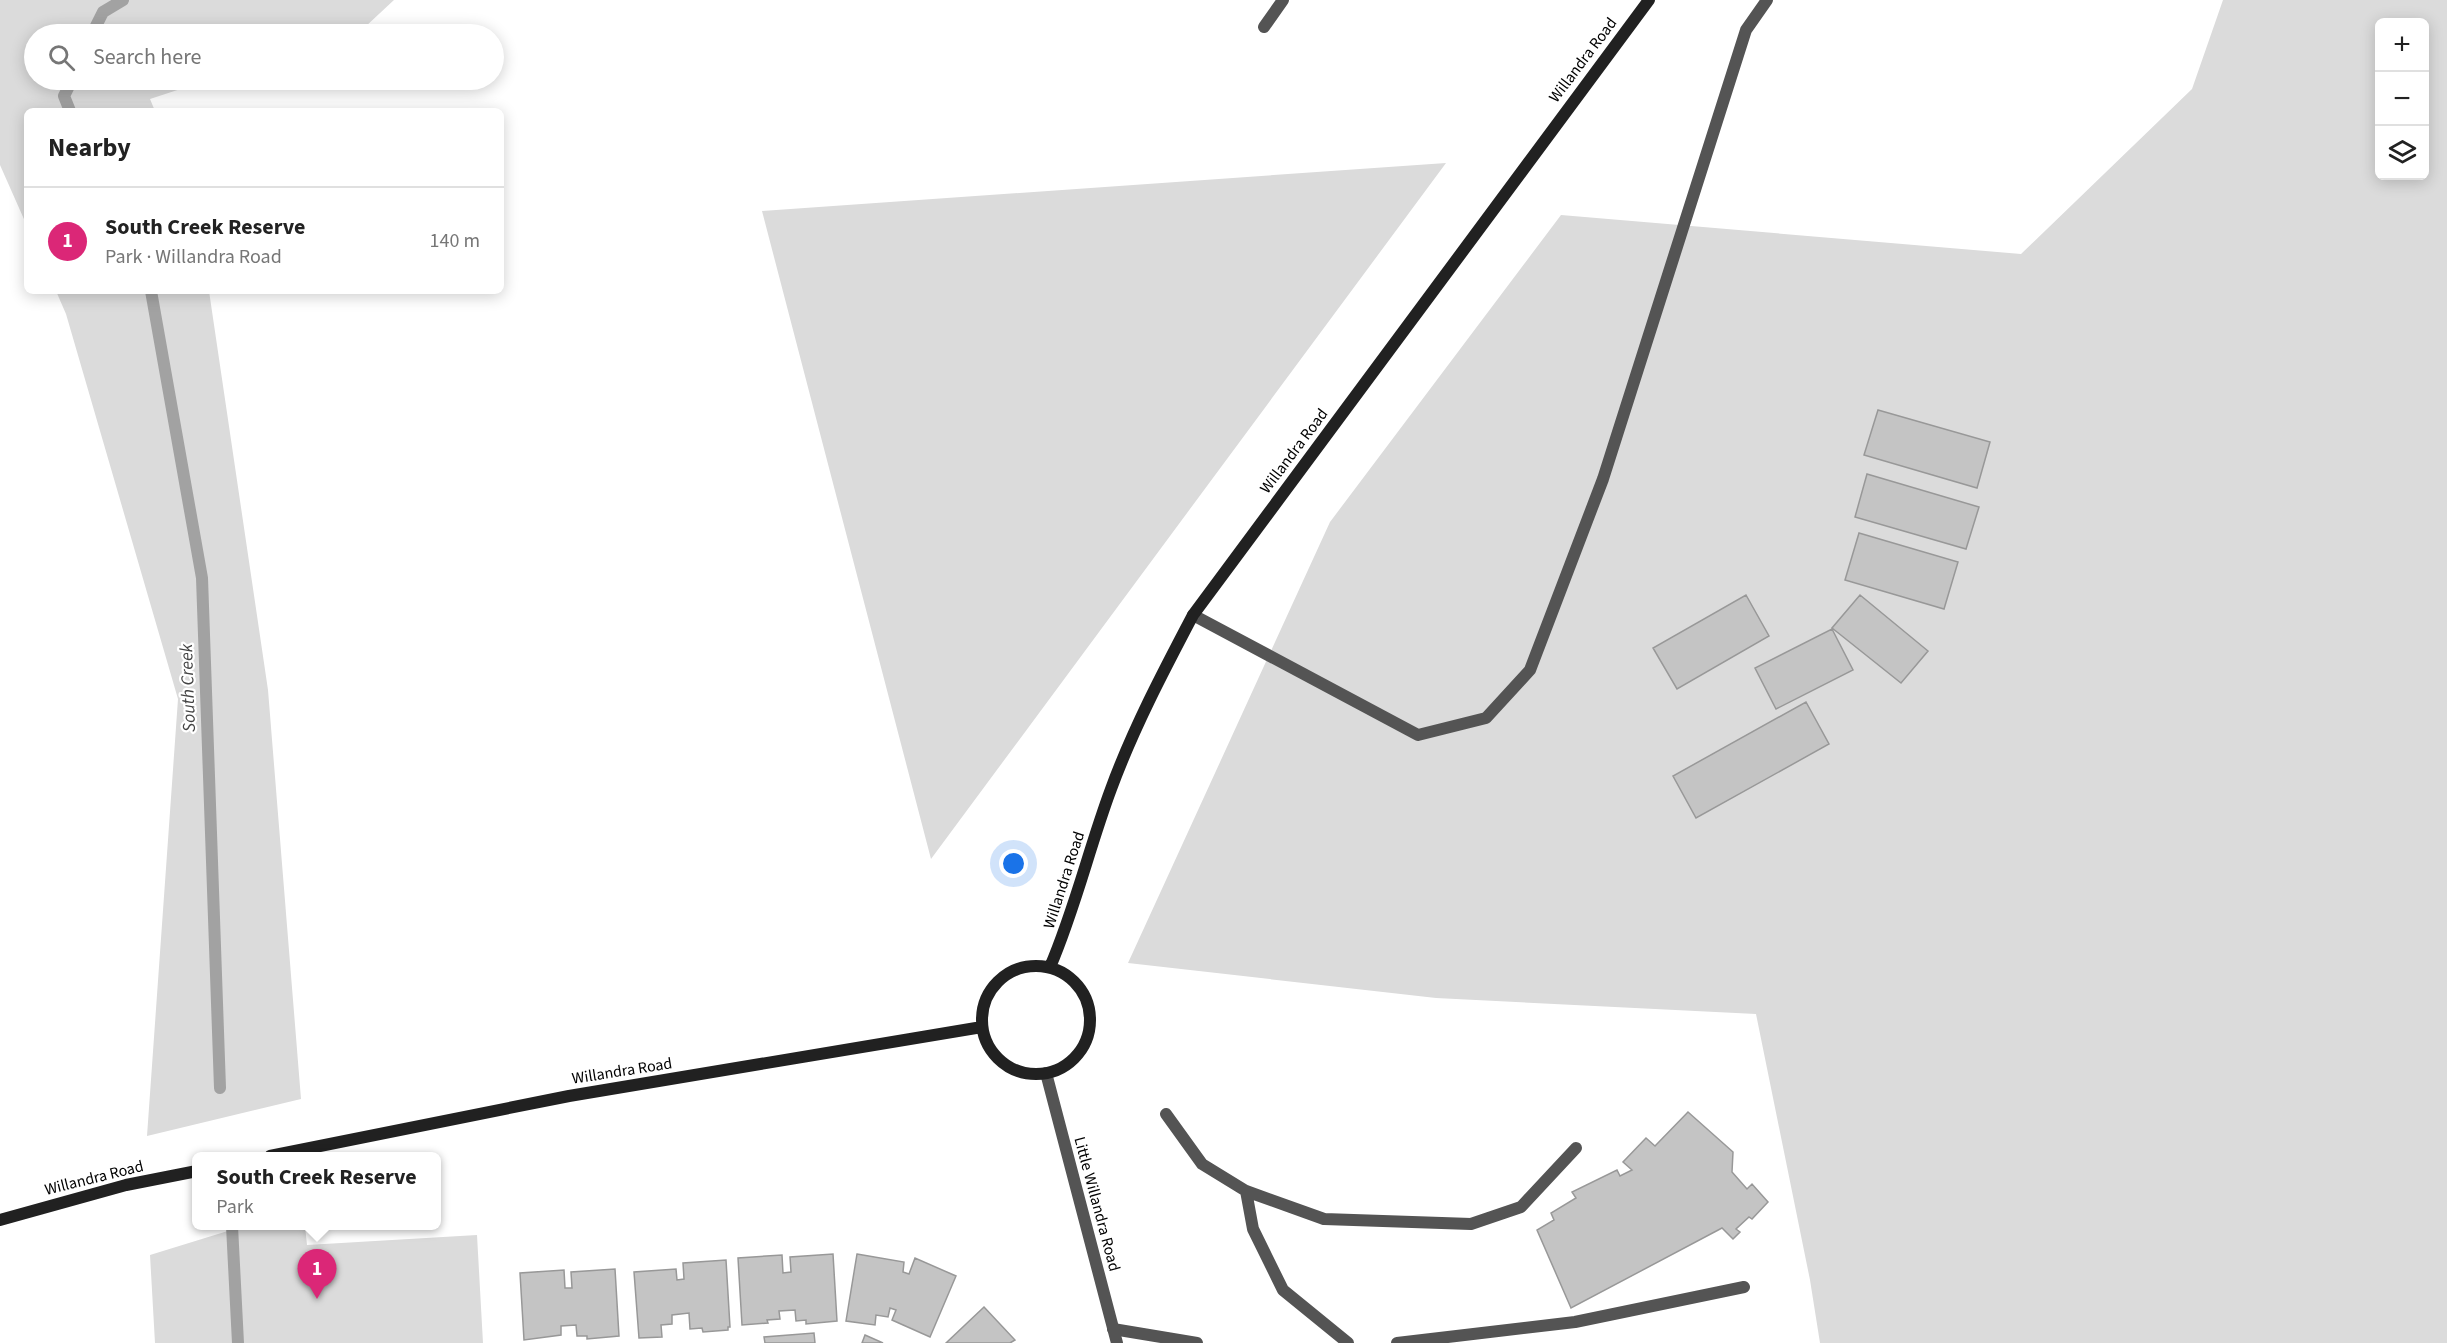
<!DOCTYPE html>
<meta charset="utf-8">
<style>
body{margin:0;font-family:"Source Sans 3",sans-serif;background:#f2f2f2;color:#222}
.controls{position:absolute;right:18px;top:18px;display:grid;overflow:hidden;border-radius:9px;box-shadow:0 3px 15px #0003}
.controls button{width:54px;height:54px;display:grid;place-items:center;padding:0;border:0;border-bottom:2px solid #e0e0e0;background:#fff;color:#222;font:30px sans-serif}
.you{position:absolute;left:1014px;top:864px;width:21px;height:21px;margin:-15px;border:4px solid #fff;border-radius:50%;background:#1a73e8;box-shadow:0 0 0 9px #1a73e833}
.badge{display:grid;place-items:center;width:39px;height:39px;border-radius:50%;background:#db2777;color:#fff;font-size:20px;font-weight:700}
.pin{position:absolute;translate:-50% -50px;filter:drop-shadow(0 2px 3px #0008)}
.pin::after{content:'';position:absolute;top:32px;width:21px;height:18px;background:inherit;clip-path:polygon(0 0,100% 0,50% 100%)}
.popup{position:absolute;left:192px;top:1152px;width:249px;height:78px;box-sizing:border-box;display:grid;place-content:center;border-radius:9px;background:#fff;filter:drop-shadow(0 2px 4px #0005);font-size:20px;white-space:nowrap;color:#767676}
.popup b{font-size:22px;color:#222}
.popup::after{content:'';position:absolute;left:50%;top:100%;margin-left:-12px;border:12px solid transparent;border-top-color:#fff}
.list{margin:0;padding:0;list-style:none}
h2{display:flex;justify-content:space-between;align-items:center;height:78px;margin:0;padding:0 24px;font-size:26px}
h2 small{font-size:20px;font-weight:400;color:#767676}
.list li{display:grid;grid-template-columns:39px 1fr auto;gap:18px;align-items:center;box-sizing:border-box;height:108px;padding:0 24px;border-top:2px solid #e0e0e0}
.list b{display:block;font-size:22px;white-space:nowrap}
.list p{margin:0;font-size:20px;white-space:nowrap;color:#767676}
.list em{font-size:20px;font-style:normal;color:#767676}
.icon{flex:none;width:33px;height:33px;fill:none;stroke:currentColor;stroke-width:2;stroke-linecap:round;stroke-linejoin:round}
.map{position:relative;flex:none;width:2447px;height:1343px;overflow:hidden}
.search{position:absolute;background:#fff;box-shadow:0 3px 15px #0003;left:24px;top:24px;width:480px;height:66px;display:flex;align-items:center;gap:15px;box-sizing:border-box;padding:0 21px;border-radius:33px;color:#767676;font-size:22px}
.panel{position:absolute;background:#fff;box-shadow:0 3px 15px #0003;left:24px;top:108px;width:480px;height:186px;border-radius:9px}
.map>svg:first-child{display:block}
.green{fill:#dbdbdb;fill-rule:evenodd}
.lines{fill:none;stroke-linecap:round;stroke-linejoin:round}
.stream{stroke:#a2a2a2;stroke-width:12}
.building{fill:#c4c4c4;stroke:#989898;stroke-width:1.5}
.service{stroke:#545454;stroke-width:12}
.tertiary{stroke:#545454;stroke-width:12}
.secondary{stroke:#212121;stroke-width:12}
.labels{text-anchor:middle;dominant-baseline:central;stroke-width:4.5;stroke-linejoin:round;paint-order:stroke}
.street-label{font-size:16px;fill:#000;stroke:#fff}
.water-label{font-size:18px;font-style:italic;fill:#434343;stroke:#fff}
</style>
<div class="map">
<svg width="2447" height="1343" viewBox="0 0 2447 1343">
<rect width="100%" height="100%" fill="#fff"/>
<path class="green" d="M0 0H394L365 27 342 34H34V80H208L150 99 155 111H27V226L0 165Z
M2223 0H2447V1343H1820L1810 1280 1756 1014 1436 998 1128 963 1330 522 1561 215 2021 254 2192 89ZM2380 22H2424V176H2380Z
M1446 163 931 859 762 211Z
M56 291H209L268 690 301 1099 147 1136 178 699 66 314Z
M244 1226H305L307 1245 477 1235 483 1343H155L150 1255Z"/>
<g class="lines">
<path class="stream" d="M92 34 103 12 123 0
M70 111 64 96 72 80
M151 291 202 578 220 1088
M232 1226 238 1343"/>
</g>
<path class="building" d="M1878 410 1990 442 1977 488 1864 455Z
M1867 474 1979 507 1966 549 1855 517Z
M1859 533 1958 562 1944 609 1845 580Z
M1746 595 1769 636 1677 689 1653 648Z
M1860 595 1928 651 1901 683 1832 628Z
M1832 629 1853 670 1776 709 1755 668Z
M1806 702 1829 744 1696 818 1673 776Z
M1688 1112 1733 1152 1732 1172 1747 1189 1752 1184 1768 1202 1752 1219 1749 1217 1736 1229 1740 1232 1733 1239 1722 1228 1571 1308 1537 1230 1554 1220 1551 1213 1576 1198 1572 1192 1617 1170 1620 1176 1632 1170 1623 1162 1646 1138 1655 1146Z
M833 1254 837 1321 806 1324V1320L796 1321 795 1310 779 1311 780 1319 767 1320 768 1323 742 1325 738 1258 782 1255 783 1273 791 1272 790 1257Z
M857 1254 904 1262 903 1272 909 1274 915 1258 956 1276 930 1337 892 1320 896 1310 890 1308 888 1317 876 1315 875 1325 846 1321Z
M726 1260 730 1327H728V1330L703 1332 702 1328 690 1329 689 1313 672 1315V1324L661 1325 662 1337 639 1338 634 1272 676 1269 677 1280 684 1279 683 1263Z
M615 1269 619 1336 587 1339V1336H577L576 1325 561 1326V1335L524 1340 520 1273 564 1270 565 1288H572L571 1272Z
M984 1307 1015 1340 1010 1343H946Z
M814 1333 815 1343H765L764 1337Z
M865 1335 883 1343H862Z"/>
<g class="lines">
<path class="service" d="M1264 27 1283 0
M1193 615 1418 735 1486 718 1530 670 1603 479 1746 30 1767 0
M1166 1114 1202 1164 1246 1191 1324 1219 1471 1224 1521 1207 1576 1148
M1246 1191 1253 1229 1283 1290 1348 1343
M1113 1329 1197 1343
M1397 1343 1575 1322 1744 1287"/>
<path class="tertiary" d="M1046 1073 1117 1343"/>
<path class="secondary" d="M982 1020a54 54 0 1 1 108 0a54 54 0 1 1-108 0Z
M1050 967C1075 909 1089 848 1111 789 1133 729 1163 672 1193 615L1649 0
M270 1156 569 1096 982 1027
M0 1220 126 1185 197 1171"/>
</g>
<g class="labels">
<g class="street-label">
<text transform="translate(1583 60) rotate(-53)">Willandra Road</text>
<text transform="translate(1294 451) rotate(-53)">Willandra Road</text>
<text transform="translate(1064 880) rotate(-72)">Willandra Road</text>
<text transform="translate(622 1071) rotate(-9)">Willandra Road</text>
<text transform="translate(94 1178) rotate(-14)">Willandra Road</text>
<text transform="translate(1097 1204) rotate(75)">Little Willandra Road</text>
</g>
<g class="water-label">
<text transform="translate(188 688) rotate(-92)">South Creek</text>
</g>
</g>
</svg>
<div class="controls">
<button>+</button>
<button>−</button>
<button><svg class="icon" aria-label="layers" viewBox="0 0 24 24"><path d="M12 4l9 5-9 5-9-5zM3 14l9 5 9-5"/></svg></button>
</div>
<div class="you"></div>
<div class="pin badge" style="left:317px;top:1299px">1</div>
<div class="popup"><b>South Creek Reserve</b>Park</div>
<div class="search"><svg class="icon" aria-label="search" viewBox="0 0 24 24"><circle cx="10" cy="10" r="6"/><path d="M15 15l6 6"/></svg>Search here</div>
<section class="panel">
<h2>Nearby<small></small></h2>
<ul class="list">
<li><span class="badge">1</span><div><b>South Creek Reserve</b><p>Park · Willandra Road</p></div><em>140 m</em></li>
</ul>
</section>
</div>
